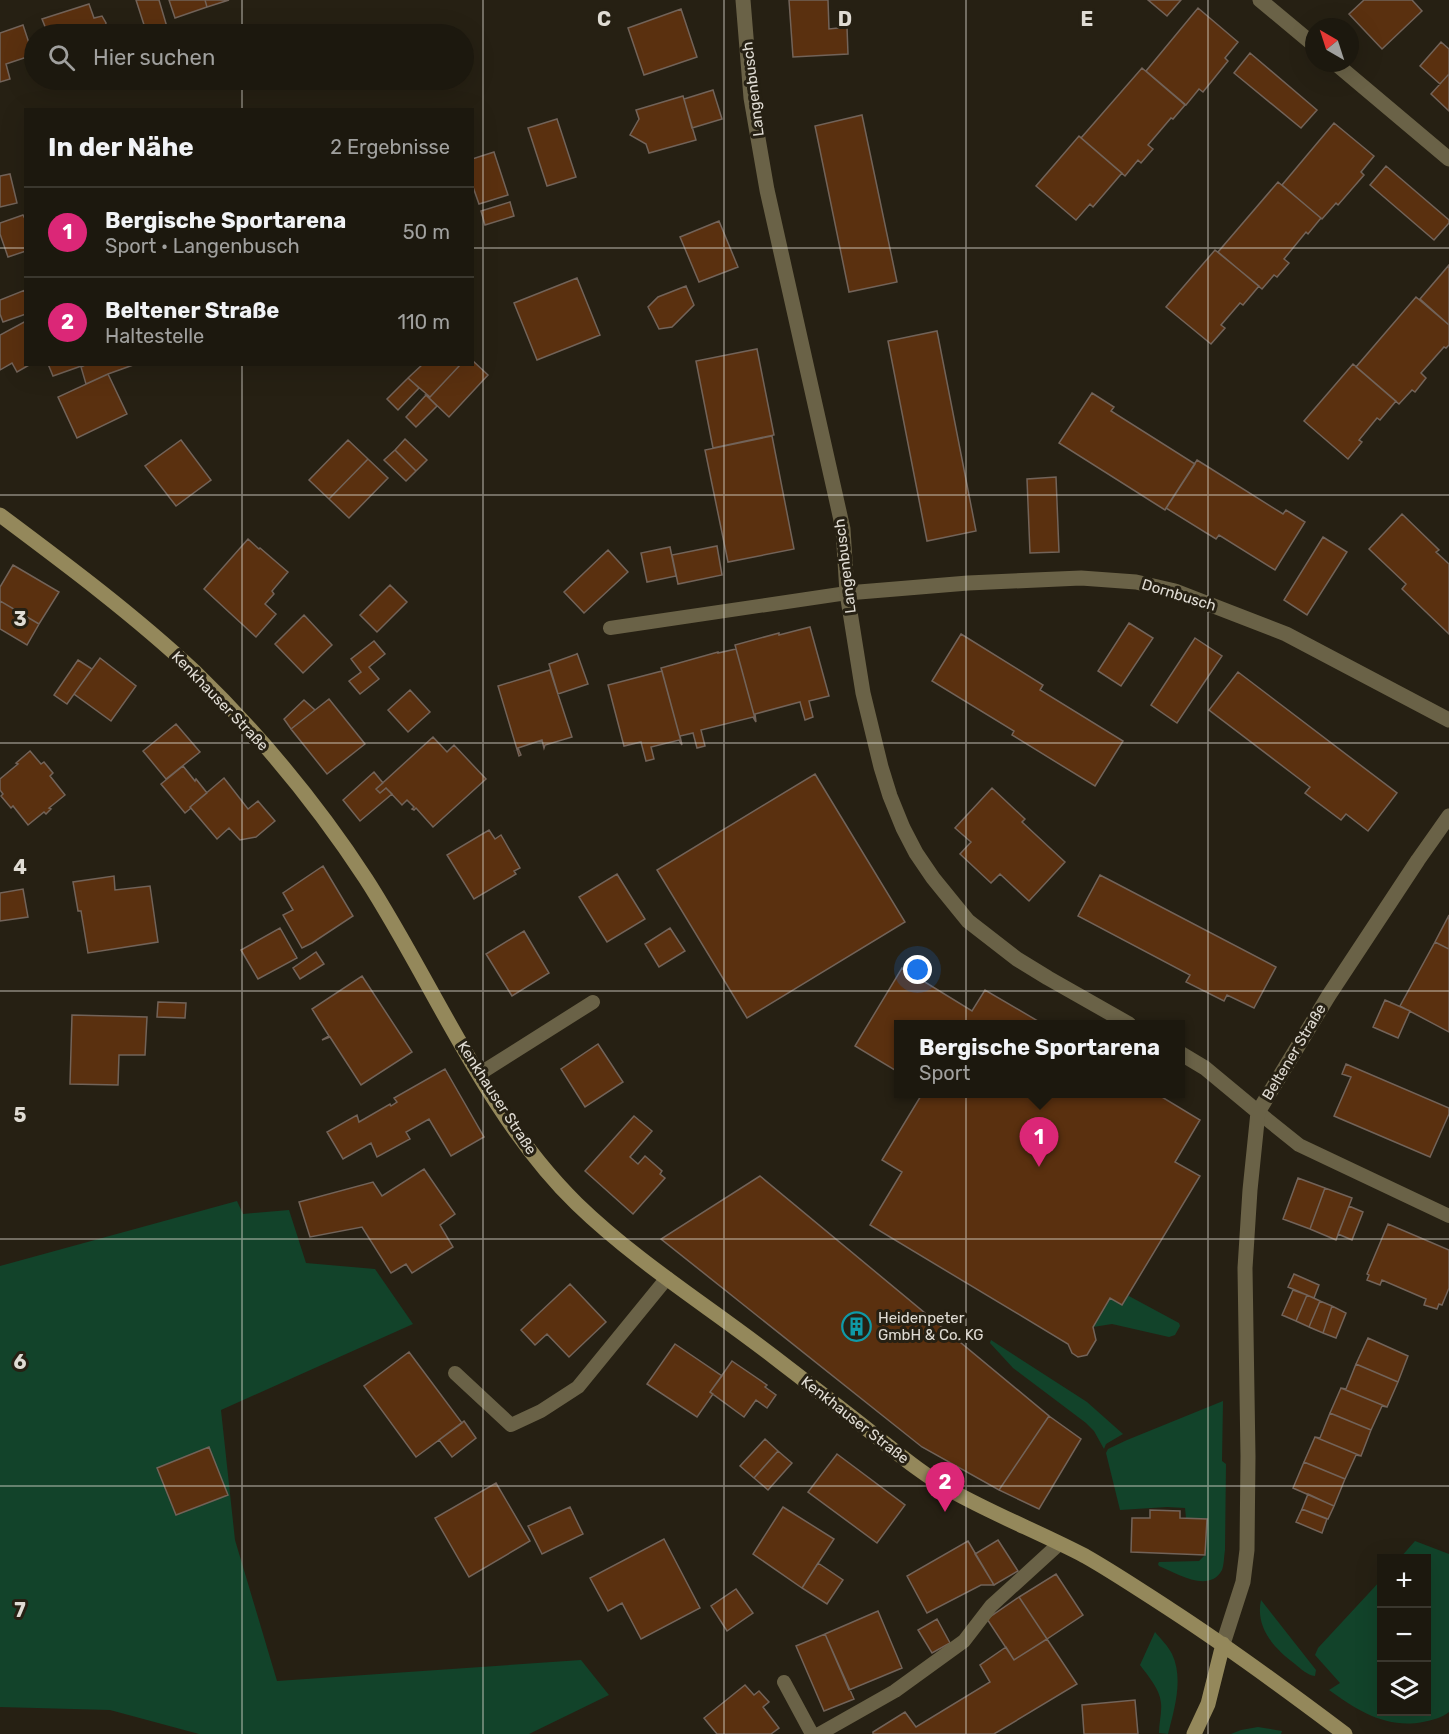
<!DOCTYPE html>
<html lang="de">
<meta charset="utf-8">
<style>
body{margin:0;font-family:Rubik,sans-serif;background:#252117;color:#f1f3f6}
.controls{position:absolute;right:18px;bottom:18px;display:grid;overflow:hidden;border-radius:0px;box-shadow:0 6px 24px #0002}
.controls button{width:54px;height:54px;display:grid;place-items:center;padding:0;border:0;border-bottom:2px solid #3a372e;background:#1c180e;color:#f1f3f6;font:30px sans-serif}
.compass{position:absolute;left:1305px;top:18px;width:54px;height:54px;border-radius:50%;background:#1c180e;box-shadow:0 6px 24px #0002;rotate:321deg}
.you{position:absolute;left:918px;top:970px;width:21px;height:21px;margin:-15px;border:4px solid #fff;border-radius:50%;background:#1a73e8;box-shadow:0 0 0 9px #1a73e833}
.badge{display:grid;place-items:center;width:39px;height:39px;border-radius:50%;background:#db2777;color:#fff;font-size:20px;font-weight:700}
.pin{position:absolute;translate:-50% -50px;filter:drop-shadow(0 2px 3px #0008)}
.pin::after{content:'';position:absolute;top:32px;width:21px;height:18px;background:inherit;clip-path:polygon(0 0,100% 0,50% 100%)}
.popup{position:absolute;left:894px;top:1020px;width:291px;height:78px;box-sizing:border-box;display:grid;place-content:center;border-radius:0px;background:#1c180e;filter:drop-shadow(0 2px 4px #0005);font-size:20px;white-space:nowrap;color:#a0a09e}
.popup b{font-size:22px;color:#f1f3f6}
.popup::after{content:'';position:absolute;left:50%;top:100%;margin-left:-12px;border:12px solid transparent;border-top-color:#1c180e}
.list{margin:0;padding:0;list-style:none}
h2{display:flex;justify-content:space-between;align-items:center;height:78px;margin:0;padding:0 24px;font-size:26px}
h2 small{font-size:20px;font-weight:400;color:#a0a09e}
.list li{display:grid;grid-template-columns:39px 1fr auto;gap:18px;align-items:center;box-sizing:border-box;height:90px;padding:0 24px;border-top:2px solid #3a372e}
.list b{display:block;font-size:22px;white-space:nowrap}
.list p{margin:0;font-size:20px;white-space:nowrap;color:#a0a09e}
.list em{font-size:20px;font-style:normal;color:#a0a09e}
.icon{flex:none;width:33px;height:33px;fill:none;stroke:currentColor;stroke-width:2;stroke-linecap:round;stroke-linejoin:round}
.map{position:relative;flex:none;width:1449px;height:1734px;overflow:hidden}
.search{position:absolute;background:#1c180e;box-shadow:0 6px 24px #0002;left:24px;top:24px;width:450px;height:66px;display:flex;align-items:center;gap:15px;box-sizing:border-box;padding:0 21px;border-radius:33px;color:#a0a09e;font-size:22px}
.panel{position:absolute;background:#1c180e;box-shadow:0 6px 24px #0002;left:24px;top:108px;width:450px;height:258px;border-radius:0px}
.map>svg:first-child{display:block}
.green{fill:#12432a}
.building{fill:#5a300f;stroke:#726359;stroke-width:1.5}
.lines{fill:none;stroke-linecap:round;stroke-linejoin:round}
.lane{stroke:#6a6247;stroke-width:14}
.street{stroke:#6a6247;stroke-width:15}
.secondary{stroke:#94885b;stroke-width:15}
.grid{fill:none;stroke:#e0dcd4;stroke-width:1.5;stroke-opacity:0.55}
.labels{text-anchor:middle;dominant-baseline:central;stroke-width:6;stroke-linejoin:round;paint-order:stroke}
.street-label{font-size:15px;fill:#e0dcd4;stroke:#262013}
.poi-label{font-size:15px;fill:#e0dcd4;stroke:#262013;text-anchor:start}
.grid-label{font-size:20px;text-anchor:middle;font-weight:bold;fill:#e0dcd4;stroke:#262013;stroke-width:6;stroke-linejoin:round;paint-order:stroke}
</style>
<div class="map">
<svg width="1449" height="1734" viewBox="0 0 1449 1734">
<rect width="100%" height="100%" fill="#262013"/>
<path class="green" d="M237 1201 243 1214 289 1210 306 1263 375 1269 413 1324 221 1410 235 1540 277 1681 581 1660 609 1695 529 1734H199L110 1710 0 1707V1266Z
M1127 1295 1179 1323 1180 1326 1175 1335 1169 1337 1112 1324 1093 1327 1110 1298Z
M991 1340 1087 1402 1123 1434 1106 1444 1104 1449 1094 1431 1086 1423 1013 1368 990 1343Z
M1223 1401 1222 1461 1226 1464 1225 1550C1224 1556 1224 1565 1222 1570 1209 1594 1176 1573 1159 1566L1158 1564 1159 1562 1199 1561 1205 1555 1207 1519 1186 1518 1185 1508 1167 1507 1120 1510 1106 1453 1108 1449 1127 1440Z
M1415 1541 1449 1554V1712C1442 1718 1432 1720 1423 1722 1387 1729 1358 1711 1329 1690L1340 1683 1315 1655 1318 1648 1381 1580 1382 1712H1426V1558H1400Z
M1261 1600 1316 1670 1315 1676C1307 1675 1301 1669 1295 1664 1274 1648 1255 1628 1261 1600Z
M1155 1632C1161 1639 1168 1646 1172 1654 1184 1679 1174 1710 1168 1734L1159 1733C1159 1723 1162 1713 1161 1703 1160 1689 1148 1676 1140 1665Z
M1258 1727 1282 1731 1281 1734H1231L1241 1730Z"/>
<path class="building" d="M136 0H159L167 27 147 34Z
M169 0H205L207 7 175 18Z
M205 0H229L207 7Z
M789 0H828L829 29 847 27 848 54 793 57Z
M1148 0H1181L1167 16Z
M1364 0H1412L1422 11 1382 49 1349 14Z
M89 4 94 18 102 16 106 23 105 29 103 31 104 34H48L42 19Z
M1198 8 1238 42 1225 58 1228 61 1203 92 1199 89 1186 105 1146 71Z
M681 9 697 57 644 75 628 28Z
M23 25 33 55 6 64 10 79 0 82V33Z
M1441 42 1449 49V74L1440 84 1420 66Z
M1250 53 1317 110 1301 128 1234 73Z
M1142 68 1185 105 1173 119 1171 118 1148 145 1153 149 1141 163 1138 160 1125 176 1081 138Z
M1449 74V111L1431 94Z
M713 90 722 119 692 128 684 99Z
M683 96 696 140 649 153 646 144 630 135 639 119 636 110Z
M862 115 897 282 849 292 815 126Z
M557 119 576 177 547 186 528 128Z
M1334 123 1374 156 1361 172 1364 175 1338 205 1336 203 1322 219 1282 185Z
M1079 136 1122 173 1093 207 1090 204 1076 220 1036 186Z
M494 152 508 195 479 204 472 184V159Z
M1386 166 1449 220V223L1434 240 1370 185Z
M10 174 17 203 0 207V176Z
M1278 182 1321 218 1308 234 1306 232 1284 259 1289 263 1277 277 1274 275 1262 289 1218 252Z
M510 202 514 216 485 225 481 211Z
M23 215 26 221V251L8 257 0 234V223Z
M719 221 738 267 699 282 680 237Z
M1215 250 1259 286 1243 305 1240 303 1221 325 1225 328 1211 344 1166 307Z
M1449 265V325L1420 299Z
M577 278 600 335 537 360 514 303Z
M686 286 694 305 672 327 659 329 648 307 658 297Z
M25 290 26 314 3 322 0 314V300Z
M1416 297 1449 325V345L1446 348 1444 347 1421 373 1426 378 1415 392 1412 390 1399 404 1356 367Z
M26 321V364H31L17 372 12 363 0 370V335Z
M937 331 976 531 927 541 888 341Z
M757 349 774 435 713 448 696 361Z
M472 360 488 375 449 417 426 395H427L430 397 461 364H472Z
M48 364H87L53 376Z
M87 364H136L108 374 86 384 81 367Z
M423 364H461L430 397 408 378Z
M1353 364 1396 401 1380 420 1377 418 1359 440 1362 442 1348 459 1304 421Z
M108 374 127 414 77 438 58 397Z
M408 378 419 388 398 410 387 399Z
M1092 393 1114 407 1111 411 1195 464 1165 510 1059 443Z
M426 395 437 406 416 427 406 417Z
M772 436 794 549 728 562 705 450Z
M405 439 427 460 416 471 395 450Z
M181 440 211 480 176 506 145 466Z
M348 440 368 459 329 499 309 480Z
M395 450 416 471 406 481 384 460Z
M368 459 388 478 349 518 329 499Z
M1197 460 1283 514 1286 510 1305 522 1275 570 1219 535 1216 539 1166 508Z
M1056 477 1059 552 1030 553 1027 479Z
M1402 514 1439 550 1436 552 1449 564V634L1402 589 1406 584 1369 549Z
M1323 537 1347 552 1307 615 1284 600Z
M248 539 259 549 260 548 288 572 272 591 274 594 265 604 276 614 256 637 204 589Z
M717 546 722 575 678 584 672 555Z
M670 547 676 576 647 582 641 553Z
M608 550 628 572 584 613 564 592Z
M13 565 59 592 39 624 0 601V587Z
M390 585 407 602 377 632 360 615Z
M0 601 39 624 27 645 0 629Z
M304 615 332 645 303 673 275 644Z
M1129 623 1153 638 1121 686 1098 671Z
M810 627 829 696 809 701 813 717 805 720 800 702 755 714 756 722 735 645 779 633V635Z
M961 634 1043 685 1040 690 1123 741 1095 786 1012 735 1014 731 932 681Z
M1195 638 1222 656 1177 723 1151 705Z
M374 641 385 654 369 667 379 679 360 694 349 681 361 672 351 659Z
M736 649 756 722 753 717 701 730 705 746 697 748 693 733 680 736 682 745 661 668 718 652V653Z
M577 653 588 684 558 694 549 664 577 654Z
M100 658 136 686 111 721 74 694Z
M78 660 92 669 67 704 54 695Z
M550 670 572 737 545 745 544 748 542 740 518 748 521 755 519 756 498 686Z
M662 671 682 745 679 740 651 747 654 759 646 761 641 742 624 746 608 685Z
M1238 672 1397 793 1368 831 1346 814 1341 820 1305 793 1310 787 1209 710Z
M410 690 430 712 408 732 388 710Z
M329 699 365 744 327 774 291 729Z
M304 700 315 710 291 729 284 719Z
M176 724 200 752 166 779 143 751Z
M433 737 447 752 454 745 486 779 433 827 416 808 414 810 412 809 414 807 407 800 402 805 386 788 380 793 376 789Z
M30 751 41 764 44 762 53 773 50 776 65 795 49 808 51 809 46 814 44 812 28 825 13 806 11 808 1 796 3 794 0 790V779L18 764 16 763Z
M183 766 195 781 196 779 207 793 190 807 191 808 185 813 161 784Z
M374 772 383 783 376 789 380 793 386 788 392 794 360 821 343 800Z
M815 774 905 922 747 1018 657 870Z
M224 778 248 809 258 801 275 821 256 837 240 840 229 828 217 839 190 807Z
M992 788 1025 819 1022 822 1065 862 1029 901 1000 874 991 883 960 854 971 842 955 828Z
M489 830 495 839 501 835 520 868 514 871 516 874 474 899 447 855Z
M323 866 353 916 312 943 302 948 283 915 293 910 283 893Z
M617 874 645 919 607 942 579 897Z
M1100 875 1276 967 1254 1008 1227 995 1224 1001 1186 982 1190 975 1078 916Z
M114 876 115 890 150 886 158 942 88 953 81 911H78L73 882Z
M23 889 28 917 0 921V893Z
M1449 915V949L1435 942Z
M280 928 297 958 258 979 241 950Z
M670 928 685 951 659 967 645 944Z
M524 931 549 973 512 996 486 954Z
M1435 942 1449 949V1032L1400 1006Z
M316 952 324 964 300 979 293 968Z
M902 968 972 1011 985 990 1043 1024H898V1072L855 1046Z
M362 976 412 1052 361 1085 330 1037 322 1040 329 1036 312 1009Z
M1385 1000 1410 1011 1398 1038 1373 1027Z
M158 1002 186 1003 185 1018 157 1017Z
M72 1015 147 1017 145 1055H119L118 1085 70 1084Z
M598 1044 623 1082 585 1107 561 1069Z
M1346 1064 1449 1108V1114L1430 1157 1334 1116 1351 1077 1342 1074Z
M445 1069 484 1137 451 1156 429 1119 406 1132 410 1139 377 1157 371 1143 343 1159 327 1132 357 1115 359 1122 390 1104 391 1106 397 1102 394 1098Z
M922 1094H1157L1200 1120 1175 1162 1200 1176 1122 1305 1110 1298 1093 1327 1096 1340 1087 1355 1078 1357 1072 1353 1068 1344 870 1225 902 1172 882 1160Z
M634 1116 652 1131 630 1157 638 1164 645 1156 662 1171 660 1174 665 1178 633 1214 585 1171Z
M424 1169 455 1214 440 1225 453 1247 412 1273 406 1264 391 1273 362 1227 310 1237 299 1202 373 1182 382 1196Z
M760 1176 1049 1416 999 1490 922 1447 661 1239Z
M1298 1178 1325 1188 1310 1229 1283 1219Z
M1325 1188 1352 1198 1336 1240 1310 1229Z
M1349 1206 1363 1212 1352 1240 1338 1234Z
M1388 1224 1449 1250V1288L1442 1305 1439 1304 1437 1309 1424 1305 1426 1299 1382 1280 1380 1285 1367 1280 1369 1275 1367 1274Z
M1294 1274 1319 1285 1314 1298 1288 1287Z
M570 1284 606 1322 569 1357 547 1334 535 1345 521 1330Z
M1293 1290 1307 1295 1296 1321 1282 1315Z
M1307 1295 1320 1301 1309 1327 1296 1321Z
M1320 1301 1332 1306 1323 1333 1309 1327Z
M1332 1306 1346 1313 1336 1338 1323 1333Z
M1368 1338 1408 1356 1398 1382 1356 1364Z
M675 1344 722 1376 710 1392 713 1394 697 1417 647 1384Z
M409 1352 462 1423 416 1457 364 1386Z
M732 1361 767 1385 765 1387 776 1395 767 1408 756 1400 744 1417 710 1392Z
M1356 1364 1398 1382 1387 1407 1341 1388 1346 1389Z
M1341 1388 1387 1407 1382 1406 1371 1430 1330 1413Z
M1330 1413 1371 1430 1361 1456 1315 1437 1320 1438Z
M1049 1416 1081 1439 1039 1509 999 1490Z
M464 1421 476 1438 452 1457 439 1440Z
M1315 1437 1361 1456 1356 1455 1345 1479 1304 1462Z
M765 1439 778 1451 754 1478 740 1466Z
M209 1447 228 1495 176 1515 157 1468Z
M778 1451 792 1463 768 1490 754 1478Z
M837 1454 905 1505 877 1543 808 1492Z
M1304 1462 1345 1479 1334 1506 1293 1488Z
M496 1483 530 1541 469 1577 435 1518Z
M1308 1494 1334 1506 1328 1519 1302 1509Z
M570 1507 583 1534 542 1554 528 1526Z
M783 1507 834 1539 802 1588 753 1554Z
M1302 1509 1327 1519 1322 1533 1296 1522Z
M1150 1510 1180 1511V1518L1207 1519 1205 1555 1131 1552 1132 1518H1150Z
M664 1539 700 1608 641 1639 622 1603 608 1611 590 1578Z
M998 1540 1018 1571 994 1585 975 1554Z
M968 1541 994 1585H981L927 1613 907 1576Z
M818 1563 843 1580 827 1604 802 1588Z
M1056 1574 1083 1615 1047 1639 1019 1597Z
M736 1589 753 1613 727 1631 711 1606Z
M1019 1597 1047 1639 1014 1660 987 1619Z
M878 1611 902 1668 849 1690 825 1634Z
M937 1619 950 1643 932 1653 918 1630Z
M825 1634 854 1699 824 1711 796 1646Z
M1047 1639 1077 1684 994 1734H873V1732L905 1712 916 1727 990 1682 980 1665 1006 1647 1014 1660Z
M745 1685 754 1695 759 1691 769 1702 763 1707 779 1728 771 1734H717L704 1718Z
M1135 1700 1138 1734H1084L1082 1705Z"/>
<g class="lines">
<path class="lane" d="M610 628 847 593
M479 1074 593 1002
M1258 1112 1299 1145 1449 1216
M455 1373 511 1425 541 1411 578 1387 667 1278
M784 1682 812 1734
M819 1734 895 1691 964 1641 991 1606 1059 1544"/>
<path class="street" d="M743 0 751 98 767 190 843 529 847 593 863 693 881 767 890 796 903 828 916 853 933 878 968 921 1017 959 1048 978 1129 1024
M1260 0 1314 45
M1335 63 1449 159
M847 593 968 583 1081 578 1136 582 1175 591 1286 634 1449 720
M1180 1053 1205 1068 1258 1112
M1223 1644 1243 1582 1247 1550 1248 1456 1245 1268 1250 1190 1258 1112 1329 995 1418 860 1449 816"/>
<path class="secondary" d="M0 515C67 565 134 615 195 672 259 734 317 804 366 879 435 986 485 1114 577 1204 637 1262 708 1306 774 1357 809 1384 843 1410 877 1437 901 1456 925 1476 952 1491 995 1515 1041 1533 1085 1556 1115 1573 1143 1592 1171 1610 1231 1649 1288 1691 1345 1734
M1194 1734 1208 1704 1223 1644"/>
</g>
<path class="grid" d="M242 0V34M483 0V1734M724 0V1734M966 0V1734M1208 0V1734M242 80V110M0 248H26M472 248H1449M242 364V1734M0 495H1449M0 743H1449M0 991H1449M0 1239H1449M0 1486H1449"/>
<defs>
<symbol id="building-ring" viewBox="-11 -11 22 22"><circle r="9.5" fill="#262013" stroke="#0f9aa8" stroke-width="1.5"/><path d="M-4-6H4V6H1V3H-1V6H-4ZM-2.5-4.3h1.7v1.8h-1.7ZM.8-4.3h1.7v1.8H.8ZM-2.5-1h1.7V.8h-1.7ZM.8-1h1.7V.8H.8Z" fill="#0f9aa8"/></symbol>
</defs>
<g fill-rule="evenodd">
<use href="#building-ring" x="840" y="1310" width="33" height="33"/>
</g>
<g class="labels">
<g class="street-label">
<text transform="translate(753 89) rotate(-97)">Langenbusch</text>
<text transform="translate(845 566) rotate(-97)">Langenbusch</text>
<text transform="translate(1179 595) rotate(17)">Dornbusch</text>
<text transform="translate(220 701) rotate(46)">Kenkhauser Straße</text>
<text transform="translate(1294 1052) rotate(-59)">Beltener Straße</text>
<text transform="translate(497 1098) rotate(57)">Kenkhauser Straße</text>
<text transform="translate(855 1420) rotate(38)">Kenkhauser Straße</text>
</g>
<g class="poi-label">
<text x="878" y="1318">Heidenpeter<tspan x="878" dy="17">GmbH &amp; Co. KG</tspan></text>
</g>
</g>
<g class="grid-label">
<text x="604" y="26">C</text>
<text x="845" y="26">D</text>
<text x="1087" y="26">E</text>
<text x="20" y="626">3</text>
<text x="20" y="874">4</text>
<text x="20" y="1122">5</text>
<text x="20" y="1369">6</text>
<text x="20" y="1617">7</text>
</g>
</svg>
<div class="controls">
<button>+</button>
<button>−</button>
<button><svg class="icon" aria-label="layers" viewBox="0 0 24 24"><path d="M12 4l9 5-9 5-9-5zM3 14l9 5 9-5"/></svg></button>
</div>
<svg class="compass" viewBox="-18 -18 36 36"><path d="M0-13l5 13h-10z" fill="#e53935"/><path d="M0 13l5-13h-10z" fill="#a0a09e"/></svg>
<div class="you"></div>
<div class="pin badge" style="left:1039px;top:1167px">1</div>
<div class="popup"><b>Bergische Sportarena</b>Sport</div>
<div class="pin badge" style="left:945px;top:1512px">2</div>
<div class="search"><svg class="icon" aria-label="search" viewBox="0 0 24 24"><circle cx="10" cy="10" r="6"/><path d="M15 15l6 6"/></svg>Hier suchen</div>
<section class="panel">
<h2>In der Nähe<small>2 Ergebnisse</small></h2>
<ul class="list">
<li><span class="badge">1</span><div><b>Bergische Sportarena</b><p>Sport · Langenbusch</p></div><em>50 m</em></li>
<li><span class="badge">2</span><div><b>Beltener Straße</b><p>Haltestelle</p></div><em>110 m</em></li>
</ul>
</section>
</div>
